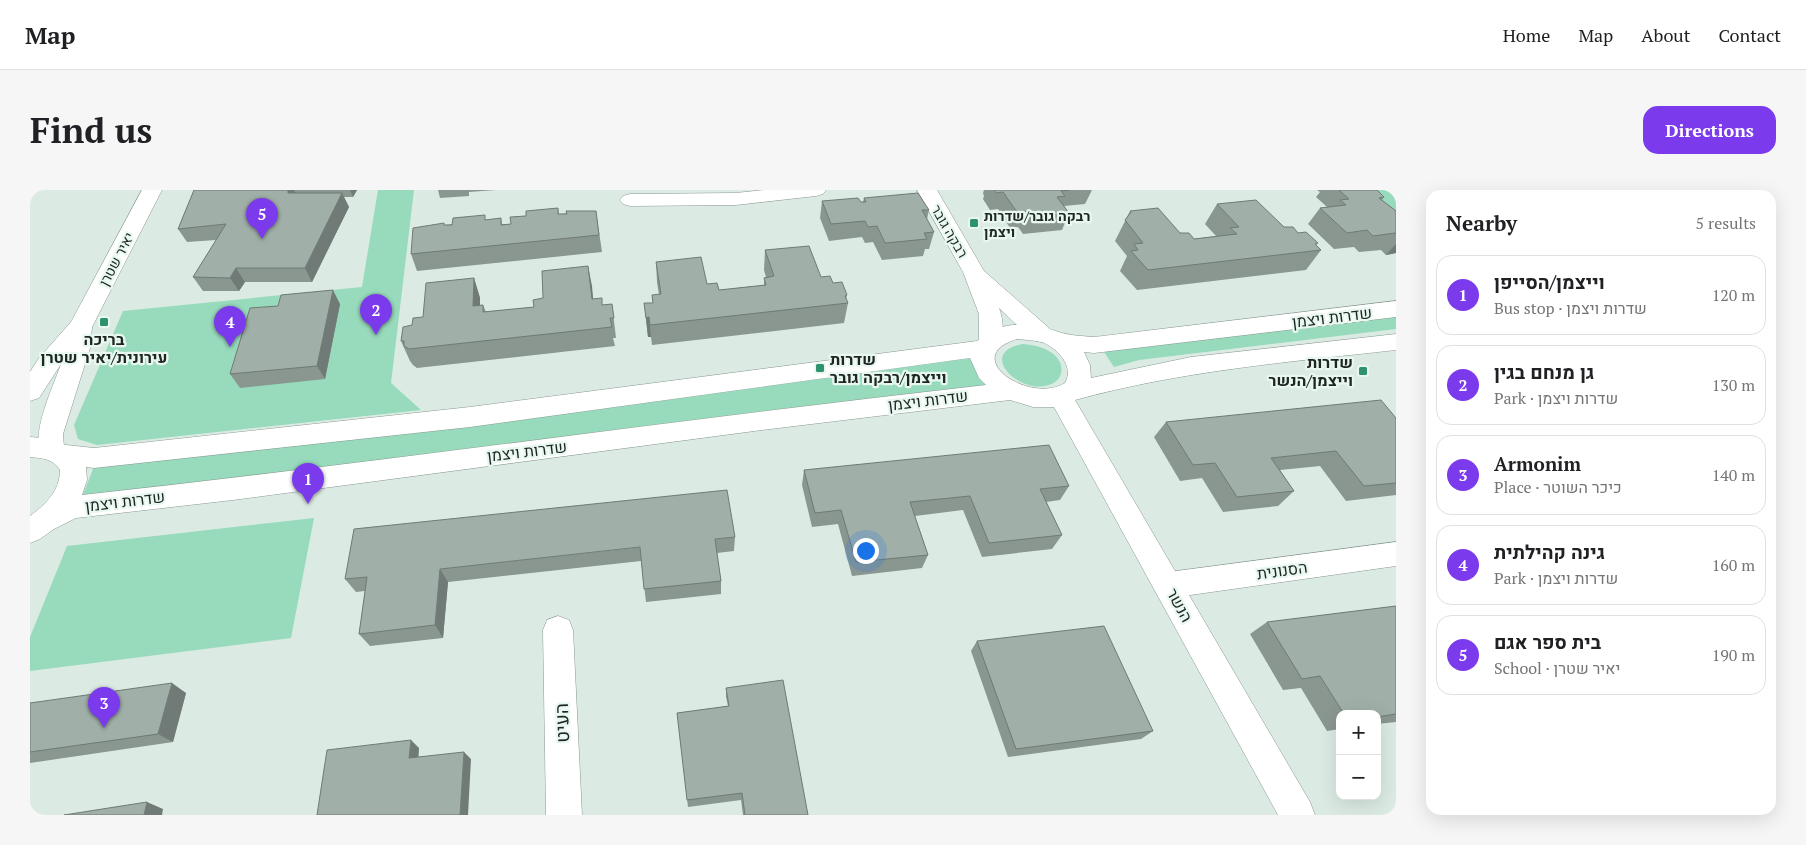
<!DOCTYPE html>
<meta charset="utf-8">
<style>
body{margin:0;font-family:"PT Serif",Heebo,serif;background:#f6f6f6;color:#202124}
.controls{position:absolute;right:15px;bottom:15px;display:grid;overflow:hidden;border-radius:10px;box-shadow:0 5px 20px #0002}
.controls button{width:45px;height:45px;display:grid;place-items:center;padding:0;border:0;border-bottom:1px solid #e0e0e0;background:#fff;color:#202124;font:25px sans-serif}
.you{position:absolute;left:835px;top:360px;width:18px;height:18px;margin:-12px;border:4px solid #fff;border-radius:50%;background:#1a73e8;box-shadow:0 0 0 8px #1a73e833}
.badge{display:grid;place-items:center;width:32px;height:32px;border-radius:50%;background:#7c3aed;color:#fff;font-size:16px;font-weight:700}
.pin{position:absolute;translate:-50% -41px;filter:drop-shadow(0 1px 2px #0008)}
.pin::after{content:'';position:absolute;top:26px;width:18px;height:15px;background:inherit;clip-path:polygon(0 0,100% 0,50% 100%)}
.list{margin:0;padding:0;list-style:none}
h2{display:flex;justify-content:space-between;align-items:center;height:65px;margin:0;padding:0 20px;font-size:21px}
h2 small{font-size:16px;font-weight:400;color:#757577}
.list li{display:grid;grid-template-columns:32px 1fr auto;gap:15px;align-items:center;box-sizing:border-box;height:80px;margin:0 10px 10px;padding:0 10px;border:1px solid #e0e0e0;border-radius:15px}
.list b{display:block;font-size:19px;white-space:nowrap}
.list p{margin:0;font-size:16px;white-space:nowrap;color:#757577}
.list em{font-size:16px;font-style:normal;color:#757577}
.map{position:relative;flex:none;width:1366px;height:625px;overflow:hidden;border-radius:15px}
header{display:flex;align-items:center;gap:30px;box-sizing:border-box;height:70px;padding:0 25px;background:#fff;border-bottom:1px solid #e0e0e0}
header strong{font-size:24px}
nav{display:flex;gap:28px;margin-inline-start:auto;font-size:18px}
.intro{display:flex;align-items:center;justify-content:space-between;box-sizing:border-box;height:120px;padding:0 30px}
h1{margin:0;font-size:35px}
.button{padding:12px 22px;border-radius:15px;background:#7c3aed;color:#fff;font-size:18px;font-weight:700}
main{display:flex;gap:30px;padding:0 30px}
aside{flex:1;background:#fff;border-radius:15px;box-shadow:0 5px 20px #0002}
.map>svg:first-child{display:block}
.green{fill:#97dabc}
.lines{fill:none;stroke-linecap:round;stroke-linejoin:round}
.street-casing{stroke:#899891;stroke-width:1}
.secondary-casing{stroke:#899891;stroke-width:1}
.street{fill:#fff;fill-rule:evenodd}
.secondary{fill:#fff;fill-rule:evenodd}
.wall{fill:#8a9690}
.shaded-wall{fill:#707a76}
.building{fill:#a0afa8;stroke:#707a76}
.poi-dot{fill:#2e926e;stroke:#e8f8f0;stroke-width:2}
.labels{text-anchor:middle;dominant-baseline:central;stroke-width:4.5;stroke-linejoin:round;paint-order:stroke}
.far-poi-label{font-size:14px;font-weight:bold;fill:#1f2522;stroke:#e8f8f0;text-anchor:start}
.far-street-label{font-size:14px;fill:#1f2522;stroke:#e8f8f0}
.street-label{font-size:16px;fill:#1f2522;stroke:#e8f8f0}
.poi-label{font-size:16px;font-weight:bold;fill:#1f2522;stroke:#e8f8f0}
.near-street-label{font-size:19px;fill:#1f2522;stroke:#e8f8f0}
</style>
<header>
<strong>Map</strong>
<nav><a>Home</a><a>Map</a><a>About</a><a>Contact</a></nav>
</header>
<div class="intro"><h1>Find us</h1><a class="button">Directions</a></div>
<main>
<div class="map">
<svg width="1366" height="625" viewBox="0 0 1366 625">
<rect width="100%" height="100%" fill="#dbebe3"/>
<path class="green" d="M348 0H384L361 193 391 220 67 255 48 249 44 235 93 121 332 97Z
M1334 0H1366V28Z
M1366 125V139L1109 170 1084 177 1072 159Z
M993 154C1004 155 1014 157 1022 163 1037 174 1034 193 1015 196 985 201 948 162 993 154Z
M944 166 957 195 52 307 65 274Z
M284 328 261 448 0 481V447L37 356Z"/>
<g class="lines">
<defs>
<path id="street" d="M112 0H132L62 137 60 158 33 244 34 258 30 265 21 268 12 265C0 243 23 198 31 174L9 208 0 211V182L9 168 41 132Z
M734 0H796L793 4 786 6 706 15 600 16 593 14 590 10 593 6 600 4 706 3Z
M887 0H907L954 81 1019 138 1023 144 1019 150 1011 152 1003 150 969 118C973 128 975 145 969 155L961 157 953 155 949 149V124L933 82Z
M1366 352V376L1139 408 1129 404 1124 395 1129 386 1139 382Z
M528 426 539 430 543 440 552 625H516L513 440 517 430Z"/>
<path id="secondary" d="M1366 111V127L1064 163 1054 162 1060 175 1061 188 1161 167 1366 144V160C1258 172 1150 181 1045 210L1280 612 1285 625H1248L1024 217H1003L980 210 732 240 203 310 46 328 24 339 10 349 0 353V326C16 314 30 301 30 280 23 269 13 268 0 267V247L13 248 36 255 64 258 440 217 947 151C973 128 1002 133 1032 143 1042 146 1054 146 1064 147ZM987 149C995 150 1004 150 1012 152 1027 158 1045 176 1035 193 1000 215 928 167 987 149ZM940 168 949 188 956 195C654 229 353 272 52 305L57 290 56 277 64 278 440 237Z"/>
</defs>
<use href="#street" class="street-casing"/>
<use href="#secondary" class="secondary-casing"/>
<use href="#street" class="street"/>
<use href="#secondary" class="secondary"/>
</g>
<path class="wall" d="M164 0H327L323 7H314L319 17 282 92H215L209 101H173L163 87 186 50 157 52 148 39Z
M408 0H466L439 2V6L410 8Z
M954 0H1062L1055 14 1034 16 1039 23 1032 40 993 44 988 37 980 38 968 19 960 20 953 9 954 6 953 3Z
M1287 0H1347L1354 7 1352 10 1366 21V63L1356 65 1351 60 1329 62 1324 57 1304 59 1278 34 1290 18 1297 17 1286 7 1290 2Z
M834 8 899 20 897 29 904 42 899 59H895L893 66 852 70 843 52 835 53 832 47 799 51 790 28 792 11 831 12H833Z
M1187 14 1254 37 1288 53 1286 55 1291 60 1276 80 1107 100 1090 81 1097 66 1085 51 1100 21 1164 49 1186 46 1175 34Z
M528 18 529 24 566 21 572 62 387 81 381 64 415 35 471 28 472 34H481L496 26Z
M735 60 803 93 817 105 816 110 818 113 814 133 622 155 621 147H618L614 113H623L622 105H629L627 92 626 72 677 94 689 100 734 95V88L736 87 734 80Z
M558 76 563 109 573 115 582 114 586 148H583L585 156 387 178 383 175 380 171 371 151 382 135 444 88 450 108V115H453L456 122 504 117 513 108Z
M310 114 295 189 210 198 200 184Z
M1366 228V305L1316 311 1290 276 1250 280 1264 301 1248 316 1193 322 1172 288 1150 291 1124 247 1136 232Z
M774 280 1039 296 1030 310 1016 312 1032 345 1022 359 952 367 933 320 885 326 898 365 892 378 822 386 808 334 782 337 772 295Z
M705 347 704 361 687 363 691 391V404L616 412 611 371 418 392 413 448 340 456 329 444 335 401 326 402 315 389Z
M1366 416V532L1347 534V524H1310V539L1297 541 1271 498 1253 500 1220 444 1237 432Z
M947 451 1123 541 1111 549 978 567 941 461Z
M696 498 778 625H713L711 610 658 617 647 523 698 516 696 507Z
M156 503 143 552 0 573V513Z"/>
<path class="shaded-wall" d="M258 0H264L267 7 258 3Z
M320 0H327L323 7Z
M312 3 319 17 282 92 275 78Z
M1366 54V63L1356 65Z
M558 76 562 96 565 129 562 109Z
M206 78 215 92 209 101 200 88Z
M444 88 450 108V136L443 116Z
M303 100 310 114 295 189 287 176Z
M619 127 621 147H618L616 128Z
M410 379 418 392 413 448 405 435Z
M142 493 156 503 143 552 128 544Z
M381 550 389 558 388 576 379 568Z
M434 562 441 569 438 625H430Z
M117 612 133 619 132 625H114Z"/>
<path class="building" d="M164 0H258V3H312L275 78H206L200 88 163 87 196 34 148 39Z
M964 0H1039L1031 1 1035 6 1027 7 1039 23 999 27 995 21 987 22 973 2 966 3Z
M1309 0H1347L1354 7 1349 8 1366 21V44L1365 43 1343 46 1337 40 1317 43 1290 18 1316 15 1310 10 1319 9Z
M888 3 899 20H892L904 42 894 43 897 49 855 53 847 36 838 37 835 31 801 34 792 11 828 8 831 12H836L834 8Z
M1226 10 1254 37H1263L1268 43 1276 42 1288 53 1285 54 1291 60 1118 80 1101 61 1108 60 1104 54 1113 53 1095 30 1101 22 1100 21 1128 18 1150 43H1159L1164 49 1207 44 1200 38 1209 37 1187 14Z
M528 18V24H537L536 21H566L569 45 381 64 383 38 414 33V35H422L423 28 455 25V30L471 28V35L481 34 480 27 496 26V21Z
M779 56 791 87 800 86 803 93 812 92 817 105 815 106 818 113 620 135 619 127 616 128 614 113H623L622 105 631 104 626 72 671 67 677 94 687 93 689 100 736 95 734 88 744 86 735 60Z
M558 76 562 109 572 108V115L582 114 584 128H580L582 137 379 159 374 156V151H371L373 137 382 135 383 128 393 127 396 93 444 88 443 116 453 115V122L504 117 503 110 513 108 512 81Z
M303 100 287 176 200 184 220 118 248 116 251 105Z
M1351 210 1366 228V293L1334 296 1306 261 1241 268 1264 301 1207 307 1185 273 1163 275 1136 232Z
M1019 255 1039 296 1010 299 1032 345 959 353 940 306 880 312 898 365 826 372 811 320 785 323 774 280Z
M697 300 705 347 685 349 691 391 614 399 610 357 410 379 405 435 329 444 337 387 315 389 324 339Z
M1366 416V524L1347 527V524H1314L1290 486 1272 489 1237 432Z
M1074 436 1123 541 986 559 947 451Z
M753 490 778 625H715L712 603 657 610 647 523 699 516 696 498Z
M142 493 128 544 0 562V513Z
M381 550 379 568 434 562 430 625H287L297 560Z
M117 612 114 625H34Z"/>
<g class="poi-dot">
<rect x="939" y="28" width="10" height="10" rx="2.5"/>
<rect x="69" y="127" width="10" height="10" rx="2.5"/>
<rect x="785" y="173" width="10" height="10" rx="2.5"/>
<rect x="1328" y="176" width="10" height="10" rx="2.5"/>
</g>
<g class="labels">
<g class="far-poi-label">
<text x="954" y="25">רבקה גובר/שדרות<tspan x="954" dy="16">ויצמן</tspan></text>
</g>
<g class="far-street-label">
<text transform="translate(920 41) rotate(60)">רבקה גובר</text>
<text transform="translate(86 69) rotate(-62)">יאיר שטרן</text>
</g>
<g class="street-label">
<text transform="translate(1302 127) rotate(-7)">שדרות ויצמן</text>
<text transform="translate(898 210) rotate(-7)">שדרות ויצמן</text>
<text transform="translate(497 261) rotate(-7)">שדרות ויצמן</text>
<text transform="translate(95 311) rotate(-7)">שדרות ויצמן</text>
<text transform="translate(1252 380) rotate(-8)">הסנונית</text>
<text transform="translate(1150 415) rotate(61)">הנשר</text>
</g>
<g class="poi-label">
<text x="74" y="149">בריכה<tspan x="74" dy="18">עירונית/יאיר שטרן</tspan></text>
<text x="800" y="169" text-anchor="start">שדרות<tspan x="800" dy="18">וייצמן/רבקה גובר</tspan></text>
<text x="1323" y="172" text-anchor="end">שדרות<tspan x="1323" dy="18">וייצמן/הנשר</tspan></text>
</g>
<g class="near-street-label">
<text transform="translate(531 533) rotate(-92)">העיט</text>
</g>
</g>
</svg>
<div class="controls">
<button>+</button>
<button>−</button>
</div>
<div class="you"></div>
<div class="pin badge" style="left:278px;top:314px">1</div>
<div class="pin badge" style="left:346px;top:145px">2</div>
<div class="pin badge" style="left:74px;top:538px">3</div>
<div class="pin badge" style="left:200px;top:157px">4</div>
<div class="pin badge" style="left:232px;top:49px">5</div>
</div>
<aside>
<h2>Nearby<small>5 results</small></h2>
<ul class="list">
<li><span class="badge">1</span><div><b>וייצמן/הסייפן</b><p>Bus stop · שדרות ויצמן</p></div><em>120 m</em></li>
<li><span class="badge">2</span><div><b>גן מנחם בגין</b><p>Park · שדרות ויצמן</p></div><em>130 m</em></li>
<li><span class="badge">3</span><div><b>Armonim</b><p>Place · כיכר השוטר</p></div><em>140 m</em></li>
<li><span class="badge">4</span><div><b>גינה קהילתית</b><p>Park · שדרות ויצמן</p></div><em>160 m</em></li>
<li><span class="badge">5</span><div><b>בית ספר אגם</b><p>School · יאיר שטרן</p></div><em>190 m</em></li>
</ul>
</aside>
</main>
